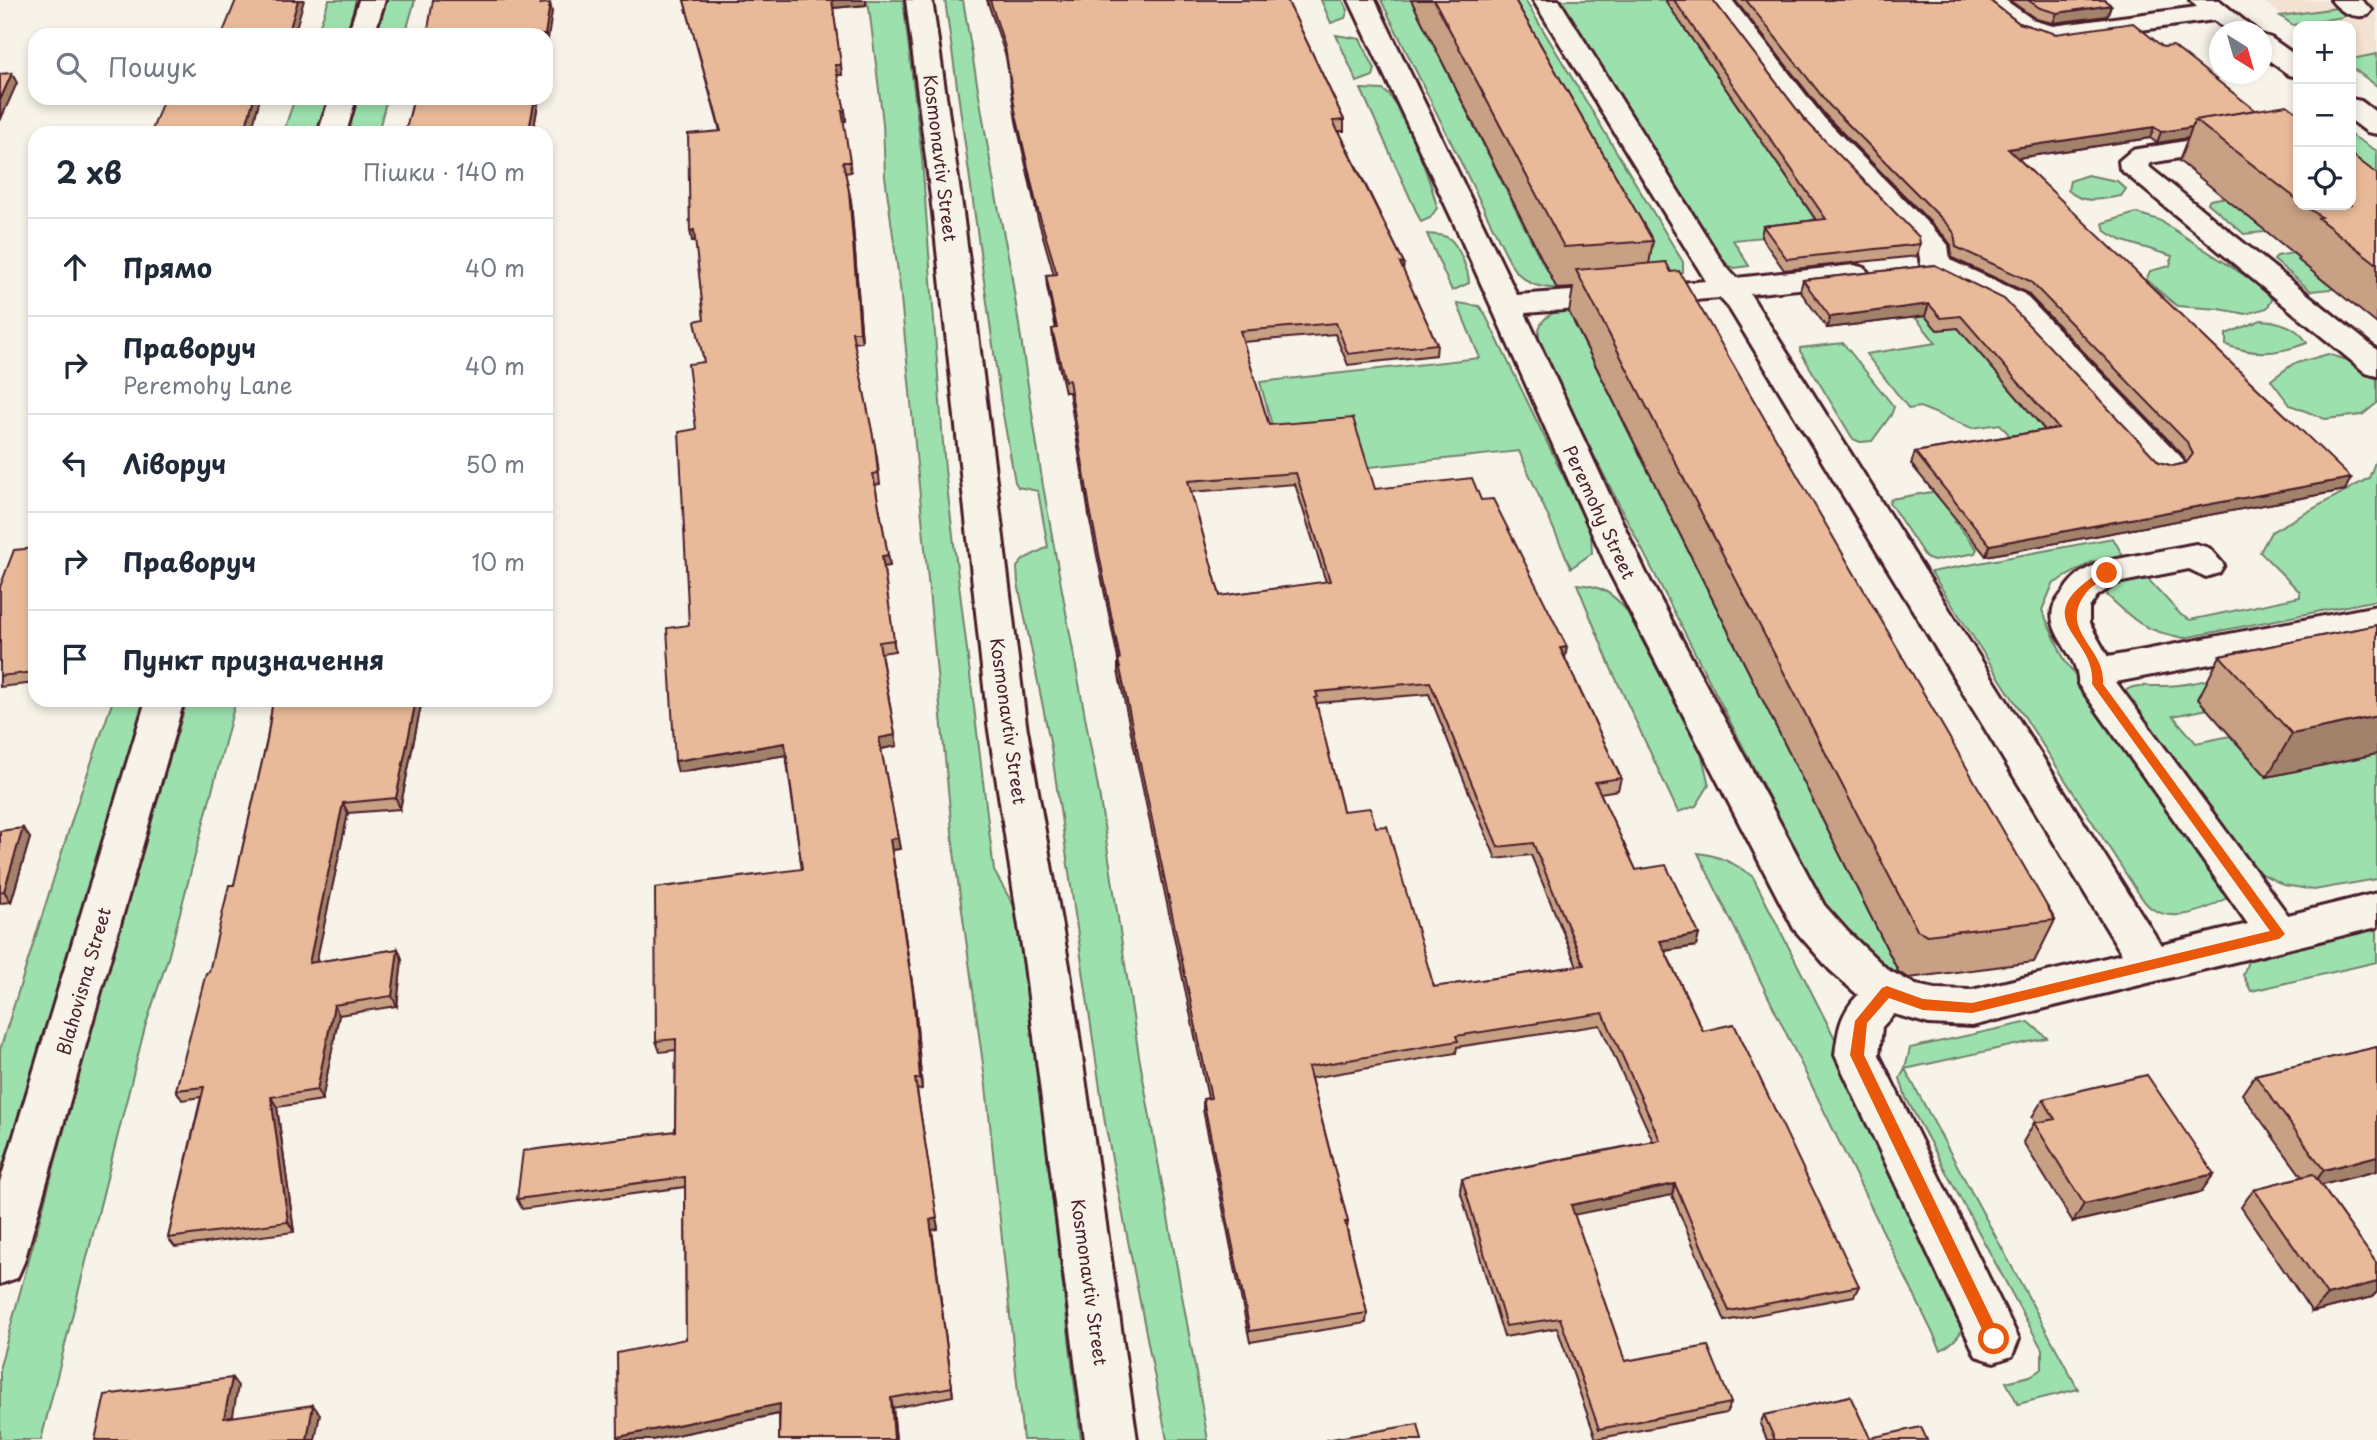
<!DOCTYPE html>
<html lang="uk">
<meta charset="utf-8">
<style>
body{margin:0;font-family:"Playpen Sans",sans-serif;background:#f6f6f7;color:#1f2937}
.controls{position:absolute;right:21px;top:21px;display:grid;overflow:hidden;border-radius:14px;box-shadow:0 4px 10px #0003}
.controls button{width:63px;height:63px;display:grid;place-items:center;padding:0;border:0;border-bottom:2px solid #e0e1e3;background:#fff;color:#1f2937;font:35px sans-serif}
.compass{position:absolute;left:2209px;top:21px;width:63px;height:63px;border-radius:50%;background:#fff;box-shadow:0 4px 10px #0003;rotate:143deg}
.stop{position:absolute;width:21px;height:21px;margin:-16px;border:5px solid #ea580c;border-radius:50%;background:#fff}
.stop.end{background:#ea580c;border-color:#fff;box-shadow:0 2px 7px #0008}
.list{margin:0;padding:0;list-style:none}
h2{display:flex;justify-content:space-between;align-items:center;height:91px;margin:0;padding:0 28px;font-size:30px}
h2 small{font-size:23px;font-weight:400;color:#747a83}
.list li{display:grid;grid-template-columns:46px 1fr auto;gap:21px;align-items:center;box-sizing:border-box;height:98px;padding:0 28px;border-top:2px solid #e0e1e3}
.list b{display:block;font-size:26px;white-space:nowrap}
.list p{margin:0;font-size:23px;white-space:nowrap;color:#747a83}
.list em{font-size:23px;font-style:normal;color:#747a83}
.icon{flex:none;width:38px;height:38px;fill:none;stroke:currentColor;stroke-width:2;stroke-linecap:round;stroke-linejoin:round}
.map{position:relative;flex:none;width:2377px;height:1440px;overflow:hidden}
.search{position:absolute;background:#fff;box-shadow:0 4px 10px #0003;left:28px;top:28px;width:525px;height:77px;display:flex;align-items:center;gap:18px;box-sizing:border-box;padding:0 24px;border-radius:21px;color:#747a83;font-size:26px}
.panel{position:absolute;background:#fff;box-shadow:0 4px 10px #0003;left:28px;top:126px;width:525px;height:581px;border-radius:21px}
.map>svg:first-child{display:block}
.built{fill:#f3e2d1}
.green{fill:#9ce1ad;stroke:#73806c;stroke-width:2}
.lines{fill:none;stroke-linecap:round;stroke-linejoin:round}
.minor-casing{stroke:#4a1f2b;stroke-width:6}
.minor{fill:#f7f3e8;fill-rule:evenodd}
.wall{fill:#c8a084;stroke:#4a1f2b;stroke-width:2;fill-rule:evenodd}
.shaded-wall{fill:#a3826c;stroke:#4a1f2b;stroke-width:2}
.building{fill:#e9ba9a;stroke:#4a1f2b;stroke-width:2;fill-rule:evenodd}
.route{fill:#ea580c}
.labels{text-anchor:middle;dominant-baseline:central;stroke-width:5;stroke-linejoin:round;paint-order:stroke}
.street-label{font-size:18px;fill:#4a1f2b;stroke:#f7f3e8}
</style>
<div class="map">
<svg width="2377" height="1440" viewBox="0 0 2377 1440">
<rect width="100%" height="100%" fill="#f7f3e8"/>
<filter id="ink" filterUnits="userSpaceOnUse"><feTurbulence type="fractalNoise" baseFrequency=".0143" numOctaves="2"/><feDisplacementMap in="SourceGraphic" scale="14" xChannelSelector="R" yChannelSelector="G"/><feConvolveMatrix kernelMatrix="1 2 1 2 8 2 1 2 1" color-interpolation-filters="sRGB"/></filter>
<g filter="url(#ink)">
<path class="built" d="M2261 0H2377V84L2351 65V26L2298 27Z"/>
<path class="green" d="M329 0H356L346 35H316Z
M385 0H415L405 35H375Z
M866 0H903L922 158 945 470 994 871 1019 915 1081 1440H1023L986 1086 954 852 900 287 885 176 883 123 869 7Z
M945 0H963L996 196 1010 265 1043 486 1099 793 1139 1056 1208 1440H1167L1105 1123 1051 747 1018 583 1017 567 1024 559 1048 547 1038 491 1018 487 1015 482 1001 403Z
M1321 0H1343L1348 10 1345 18 1331 23Z
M1381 0H1411L1544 266 1631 258 1488 0H1525L1683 262V272L1678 278C1646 284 1565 295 1535 285 1525 281 1519 275 1513 268Z
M1560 0H1665L1823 231 1733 240 1749 266 1735 268 1722 263Z
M2344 7 2343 17 2293 25 2280 16Z
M1336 35 1360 39 1375 69 1373 76 1357 82Z
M2377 54V86L2351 67V59Z
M1361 89 1383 90C1401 100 1433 186 1437 208L1430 218 1421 222Z
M295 98H328L318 133H283Z
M354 98H387L378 133H343Z
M2351 135 2377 151V236L2351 205Z
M2087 175 2117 181 2126 189 2121 196C2102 199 2083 205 2068 190L2070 181Z
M2233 196V204L2260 226 2268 225 2275 231 2244 234 2208 203 2210 200Z
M2136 213 2159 220 2264 288 2272 300 2267 308 2246 314 2219 309 2177 306 2146 280 2150 271 2170 266 2172 256 2123 241 2105 231 2103 223Z
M1427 234C1434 235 1444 234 1450 239 1459 247 1469 271 1469 283L1452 291Z
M2299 252V260L2326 283 2334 282 2342 288 2311 291 2274 260 2277 256Z
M1689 302 1574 323 1902 979 1877 972 1841 938 1540 350C1537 331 1537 321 1555 312Z
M1457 303 1479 306 1484 312 1591 533 1592 553 1571 568 1519 451 1286 476 1260 382 1480 358Z
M1925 316 1938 330 1958 328 2100 495 1955 522 1977 549 1975 553 1933 561 1926 558 1889 502 1891 499 2036 474 2038 469 2000 424 1972 428 1920 407 1909 409 1866 354 1936 343 1915 317Z
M2261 320C2279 321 2298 327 2307 343 2278 354 2255 356 2226 345V334Z
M1843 343 1894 407 1891 415 1872 441 1860 442 1853 439 1800 351V348Z
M2328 354 2357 363 2377 377V403L2362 415 2325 419 2290 405 2271 380 2293 364Z
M2377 457V600L2184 638C2144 631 2135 622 2107 595L2110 584 2147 578 2181 615 2190 620 2300 597V592L2260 552 2271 532 2369 478Z
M2113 538 2123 556 2092 562 2053 584 2042 610 2065 661 2221 876 2228 897C2208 910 2173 924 2151 908 2145 904 2141 896 2137 891L1931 572Z
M1577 584C1600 586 1612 592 1626 610L1701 752 1709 785 1696 806 1678 812 1611 668Z
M2251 670 2208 709 2173 716 2196 743 2230 736 2267 777 2377 754V879L2314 890 2284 885 2256 871 2229 843 2121 694C2134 682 2148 687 2163 686 2192 686 2223 675 2251 670Z
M113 700H152L0 1193V1050L77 804Z
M187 700H236L168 958 145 1027 41 1440H0V1366L108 968Z
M1698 853C1720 856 1735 863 1753 877L1961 1287C1968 1316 1970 1333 1941 1350Z
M2377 928V962L2251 991 2243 975 2248 961 2259 956Z
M2029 1022 2047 1038 1905 1069 2078 1389 2018 1404 2006 1382 2030 1376 2042 1369V1349L1906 1098 1900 1078 1905 1069 1910 1048Z"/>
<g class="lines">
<defs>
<path id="minor" d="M359 0H385L374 35H348Z
M906 0H932L963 213 1026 724 1069 966 1137 1440H1085L1025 966 988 724 933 213Z
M1349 0H1375L1517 295 1706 281 1533 0H1559L1723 263 1736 278 1854 265 1865 268 1869 274 1865 280 1854 283 1750 294 2161 945 2248 924 2078 684C2081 657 2047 636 2053 609 2054 603 2060 596 2064 591 2074 574 2089 566 2107 561L2196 544 2209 548 2224 565 2219 573 2206 577 2189 569 2117 583 2097 596 2089 608V623L2108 657 2377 606V632L2116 682 2288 915 2377 893V927L1972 1026 1929 1024 1894 1014 1882 1027 1879 1055 2019 1339 2012 1356 1994 1362 1976 1356 1835 1055C1838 1030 1840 1014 1858 995L1830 970 1794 929 1610 573 1454 223ZM1720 298 1729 308 2122 954 1972 990 1935 989 1916 985 1888 970 1848 932 1824 905 1646 573 1525 313Z
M1706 0H1732L1824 118 1943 239 1948 245 1950 260 2024 294 2180 456 2185 464 2180 472 2168 475 2156 472 2002 308 1925 271 1921 265 1918 247 1804 130Z
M1977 0H2005L2035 21 2053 26 2197 7 2190 0H2219L2258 32H2229L2214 20 2053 42 2017 32Z
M2331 0H2361L2372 10 2368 15C2353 19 2340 12 2331 0Z
M2262 35 2271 38 2298 57V77L2289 75 2262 55Z
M330 98H356L346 133H318Z
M2351 99 2361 101 2377 113V134L2367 132 2351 120Z
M2298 122V138L2150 163 2148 166 2377 350V376L2366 373 2120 169 2119 161 2132 150Z
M146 700H184L24 1262 17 1278 0 1284V1182Z"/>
</defs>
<use href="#minor" class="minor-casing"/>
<use href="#minor" class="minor"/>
</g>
<path class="wall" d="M684 0H866V5L833 8 842 75H837L845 111 846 121H843L851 172 845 173 851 201 862 342 854 343 877 457 880 484 875 485 890 566 883 567 895 651 881 653 897 746 881 749 900 849 892 850 915 1002 922 1089 917 1090 938 1229 932 1230 953 1396 893 1408 896 1440H779V1414L652 1440H620L686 1339 685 1187 522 1209 517 1199 675 1131 676 1050 660 1052 656 1041 802 869 786 755 678 772 689 625 696 429 704 362V319L696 241H692L720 131Z
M987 0H1287L1344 120V131H1339L1404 263 1403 271 1437 344 1436 355 1348 365 1335 334 1243 342 1269 425 1375 489 1481 500 1565 658 1621 778 1618 790 1600 793 1636 870 1699 934 1696 946 1665 951 1703 1031 1859 1286 1854 1296 1725 1321 1672 1195 1574 1214 1625 1361 1731 1403 1726 1413 1596 1439 1557 1328 1504 1337 1460 1190 1462 1179 1653 1141 1600 1025 1457 1047 1456 1053 1311 1078 1348 1222 1347 1229 1367 1313 1366 1323 1250 1342 1203 1110V1099L1208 1098 1118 671V659L1090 521 1069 392H1065L1053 340 1052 329H1056L1047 287 1046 275H1054L1038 219 1016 121 1006 57ZM1295 484 1326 582 1220 596 1191 492ZM1429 694 1496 859 1531 855 1577 966 1434 987 1376 827 1343 811 1317 707V703Z
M1411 0H1515L1653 241 1649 264 2055 920 2034 962 1909 978 1899 973 1569 312 1573 288 1557 289Z
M1665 0H1713L1805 120 1920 244 1917 256 1784 270 1761 237 1763 226 1816 220Z
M1735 0H1989L2019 23 2056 34 2163 47 2255 110 2298 113V205H2351L2377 174V324L2298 260 2299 258 2179 161 2188 138 2157 143 2150 138 2018 158 2345 490 1986 556 1911 464 1915 452 2045 430 1958 328 1937 330 1925 316 1827 328 1800 291 1803 280 1935 265 2159 462 2173 466 2186 463 2182 454 2026 292 1952 258 1951 245 1945 237 1826 116Z
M2009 0H2104L2111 5 2107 16 2053 23 2036 19Z
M414 98H539L533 133H405Z
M35 548V683L0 687V587Z
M2377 625 2267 777 2198 699 2220 656Z
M273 700H422L400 809 348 813 316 962 398 949 402 959 397 1006 339 1015 322 1100 277 1107 294 1232 175 1247 168 1238 201 1097 182 1100 176 1090 234 885 267 740Z
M0 831 30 838 11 902 0 903Z
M2377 1047V1171L2321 1185 2377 1264V1292L2372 1297 2312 1312 2241 1207 2254 1189 2302 1177 2242 1094 2255 1075Z
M2043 1099 2201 1192 2073 1222 2023 1142 2034 1123H2036L2032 1117Z
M1764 1415 1870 1438 1927 1440H1767L1760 1424Z"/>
<path class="shaded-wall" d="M298 0H304L294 35H288Z
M832 0H866V5L833 8Z
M550 3 552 12 546 52V35H545Z
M2111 5 2107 16 2053 23 2057 13Z
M835 65H841L842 75H836Z
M12 73 17 83 0 121V100Z
M254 98H260L251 133H244Z
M535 98H539L533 133H530L529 130Z
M842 111H845L846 121H843Z
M2154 127 2150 138 2004 160 2008 149Z
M2192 127 2188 138 2157 143 2161 132Z
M849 191 851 201 862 342 860 332Z
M694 230 697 241H692L690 231Z
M1929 304 1925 316 1827 328 1830 317Z
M2351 478 2345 490 1986 556 1990 545Z
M888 555 890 566 883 567 895 651 882 556Z
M1567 647 1565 659 1560 648Z
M416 700H422L400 809 396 798Z
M2377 716V754L2267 777 2292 734Z
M895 735 897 746 881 749 879 738Z
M785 743 787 755 678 772 675 761Z
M343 803 348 813 314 973 309 963Z
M23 828 30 838 11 902 4 891Z
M898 838 900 849 892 850 915 1002 922 1089 890 839Z
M1699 934 1696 946 1657 952 1660 941Z
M398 949 402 959 397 1006 392 996Z
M334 1005 339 1015 322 1100 317 1090Z
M915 1079 938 1229 932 1230 953 1396 930 1220Z
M271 1097 277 1107 294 1232 288 1222Z
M2377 1156V1171L2310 1188 2324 1170Z
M2214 1174 2201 1192 2073 1222 2084 1204Z
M1675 1184 1672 1195 1568 1216 1571 1205Z
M2377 1282V1292L2372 1297 2312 1312 2327 1295Z
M232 1378 238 1386 231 1427 224 1418Z
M891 1398 893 1408 896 1440H894Z
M780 1404 783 1413 652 1440H620L618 1437Z
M313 1405 320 1414 315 1440H307Z"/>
<path class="building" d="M236 0H298L288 35H222Z
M433 0H540V4L550 3 545 35H427Z
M684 0H832L841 65H835L845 111H842L850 162H843L849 191 860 332H852L875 446 878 473 873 474 888 555 882 556 894 640 879 642 895 735 879 738 898 838 890 839 913 992 920 1079H915L937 1218 930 1220 952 1387 891 1398 894 1440H779L780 1404 618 1437 617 1353 686 1339 685 1177 517 1199 523 1151 675 1131 676 1039 656 1041 655 888 802 869 785 743 675 761 667 628 689 625 679 432 696 429 688 364 704 362 695 321 704 319 694 230 690 231 688 134 721 131Z
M990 0H1287L1344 120 1333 121 1404 263H1400L1437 344 1348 354 1336 323 1240 331 1269 425 1353 418 1375 489 1472 478 1481 500 1493 499 1567 647 1560 648 1621 778 1595 782 1636 870 1666 865 1699 934 1660 941 1703 1031 1734 1024 1859 1286 1729 1311 1675 1184 1571 1205 1625 1361 1708 1346 1731 1403 1599 1429 1560 1318 1506 1326 1462 1179 1660 1140 1603 1013 1456 1036 1458 1041 1308 1067 1348 1222H1345L1367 1313 1250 1331 1203 1099 1211 1098 1118 659H1120L1090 509 1069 380 1065 381 1052 329 1057 328 1046 275 1057 274 1037 207 1015 110 1005 47ZM1296 473 1330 581 1220 596 1188 481ZM1430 682 1498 847 1533 843 1584 965 1434 987 1387 826 1376 827 1370 808 1343 811 1315 698 1318 697 1316 692Z
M1434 0H1515L1653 241 1564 247Z
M1674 0H1713L1805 120 1919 237 1920 244 1787 259 1763 226 1826 219Z
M1746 0H1989L2019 23 2056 34 2133 23 2163 47 2173 46 2255 110 2195 120 2192 127 2161 132 2154 127 2008 149 2351 478 1990 545 1915 452 2058 428 1961 316 1941 318 1929 304 1830 317 1803 280 1935 265 2004 299 2159 462 2173 466 2186 463 2193 454 2187 442 2030 281 1956 247 1954 233 1949 226 1829 105Z
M2028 0H2104L2111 5 2057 13 2040 8Z
M12 73 0 100V74Z
M164 98H254L244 133H151Z
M414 98H535L529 130 501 133H405Z
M2287 105 2298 113V200L2195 120Z
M2351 154 2377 174V264L2318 218 2321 217 2304 205H2351Z
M1666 262 1671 272 1679 271 2055 920 1927 935 1917 930 1576 270Z
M35 548V672L0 676V587L14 550Z
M2377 625V716L2292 734 2220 656Z
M273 700H416L396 798 343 803 309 963 398 949 392 996 334 1005 317 1090 271 1097 288 1222 168 1238 204 1087 176 1090 206 973 209 972 229 885H234L267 740Z
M23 828 4 891 0 892V831Z
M2377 1047V1156L2324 1170 2255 1075Z
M2147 1075 2214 1174 2084 1204 2034 1123 2055 1119 2043 1099Z
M2313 1174 2377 1264V1282L2327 1295 2254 1189Z
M232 1378 224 1418 313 1405 307 1440H95L105 1395Z
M1850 1396 1870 1438 1921 1427 1927 1440H1775L1764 1415Z
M1418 1424 1422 1440H1326Z"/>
</g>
<path class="route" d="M2103 570 2112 573C2105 581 2092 584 2086 593 2057 631 2106 647 2103 684L2285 934 2279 939 1972 1013 1923 1010 1889 998 1867 1023 1864 1055 1999 1334 2002 1339 1994 1346 1989 1344 1850 1055 1855 1021 1882 988 1887 986 1923 999 1972 1003 2270 931 2092 684C2097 634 2021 621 2103 570Z"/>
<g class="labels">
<g class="street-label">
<text transform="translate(941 158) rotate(83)">Kosmonavtiv Street</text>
<text transform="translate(1600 512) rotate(65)">Peremohy Street</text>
<text transform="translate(1009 721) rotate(82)">Kosmonavtiv Street</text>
<text transform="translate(83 981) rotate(-74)">Blahovisna Street</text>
<text transform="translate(1090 1282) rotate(82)">Kosmonavtiv Street</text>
</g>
</g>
</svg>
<div class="controls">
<button>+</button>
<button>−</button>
<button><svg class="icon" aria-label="locate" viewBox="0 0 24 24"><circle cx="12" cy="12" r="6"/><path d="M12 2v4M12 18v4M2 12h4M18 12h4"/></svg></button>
</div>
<svg class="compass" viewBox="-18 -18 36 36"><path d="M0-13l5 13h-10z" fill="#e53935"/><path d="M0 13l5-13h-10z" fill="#747a83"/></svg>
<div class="stop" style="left:1994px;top:1339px"></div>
<div class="stop end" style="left:2107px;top:573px"></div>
<div class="search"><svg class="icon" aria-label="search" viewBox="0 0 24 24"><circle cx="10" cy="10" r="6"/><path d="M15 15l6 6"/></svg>Пошук</div>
<section class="panel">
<h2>2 хв<small>Пішки · 140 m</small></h2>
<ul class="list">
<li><svg class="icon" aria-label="ahead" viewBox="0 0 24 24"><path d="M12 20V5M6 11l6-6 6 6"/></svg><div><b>Прямо</b></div><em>40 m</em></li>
<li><svg class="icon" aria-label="right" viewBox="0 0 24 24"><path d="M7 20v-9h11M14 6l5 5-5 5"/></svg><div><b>Праворуч</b><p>Peremohy Lane</p></div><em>40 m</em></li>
<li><svg class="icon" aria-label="left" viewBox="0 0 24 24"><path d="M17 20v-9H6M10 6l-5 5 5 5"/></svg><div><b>Ліворуч</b></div><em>50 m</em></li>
<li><svg class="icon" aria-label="right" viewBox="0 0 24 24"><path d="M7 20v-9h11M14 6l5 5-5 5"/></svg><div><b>Праворуч</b></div><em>10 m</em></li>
<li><svg class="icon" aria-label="arrive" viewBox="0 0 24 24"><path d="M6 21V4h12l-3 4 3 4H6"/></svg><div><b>Пункт призначення</b></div></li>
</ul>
</section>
</div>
